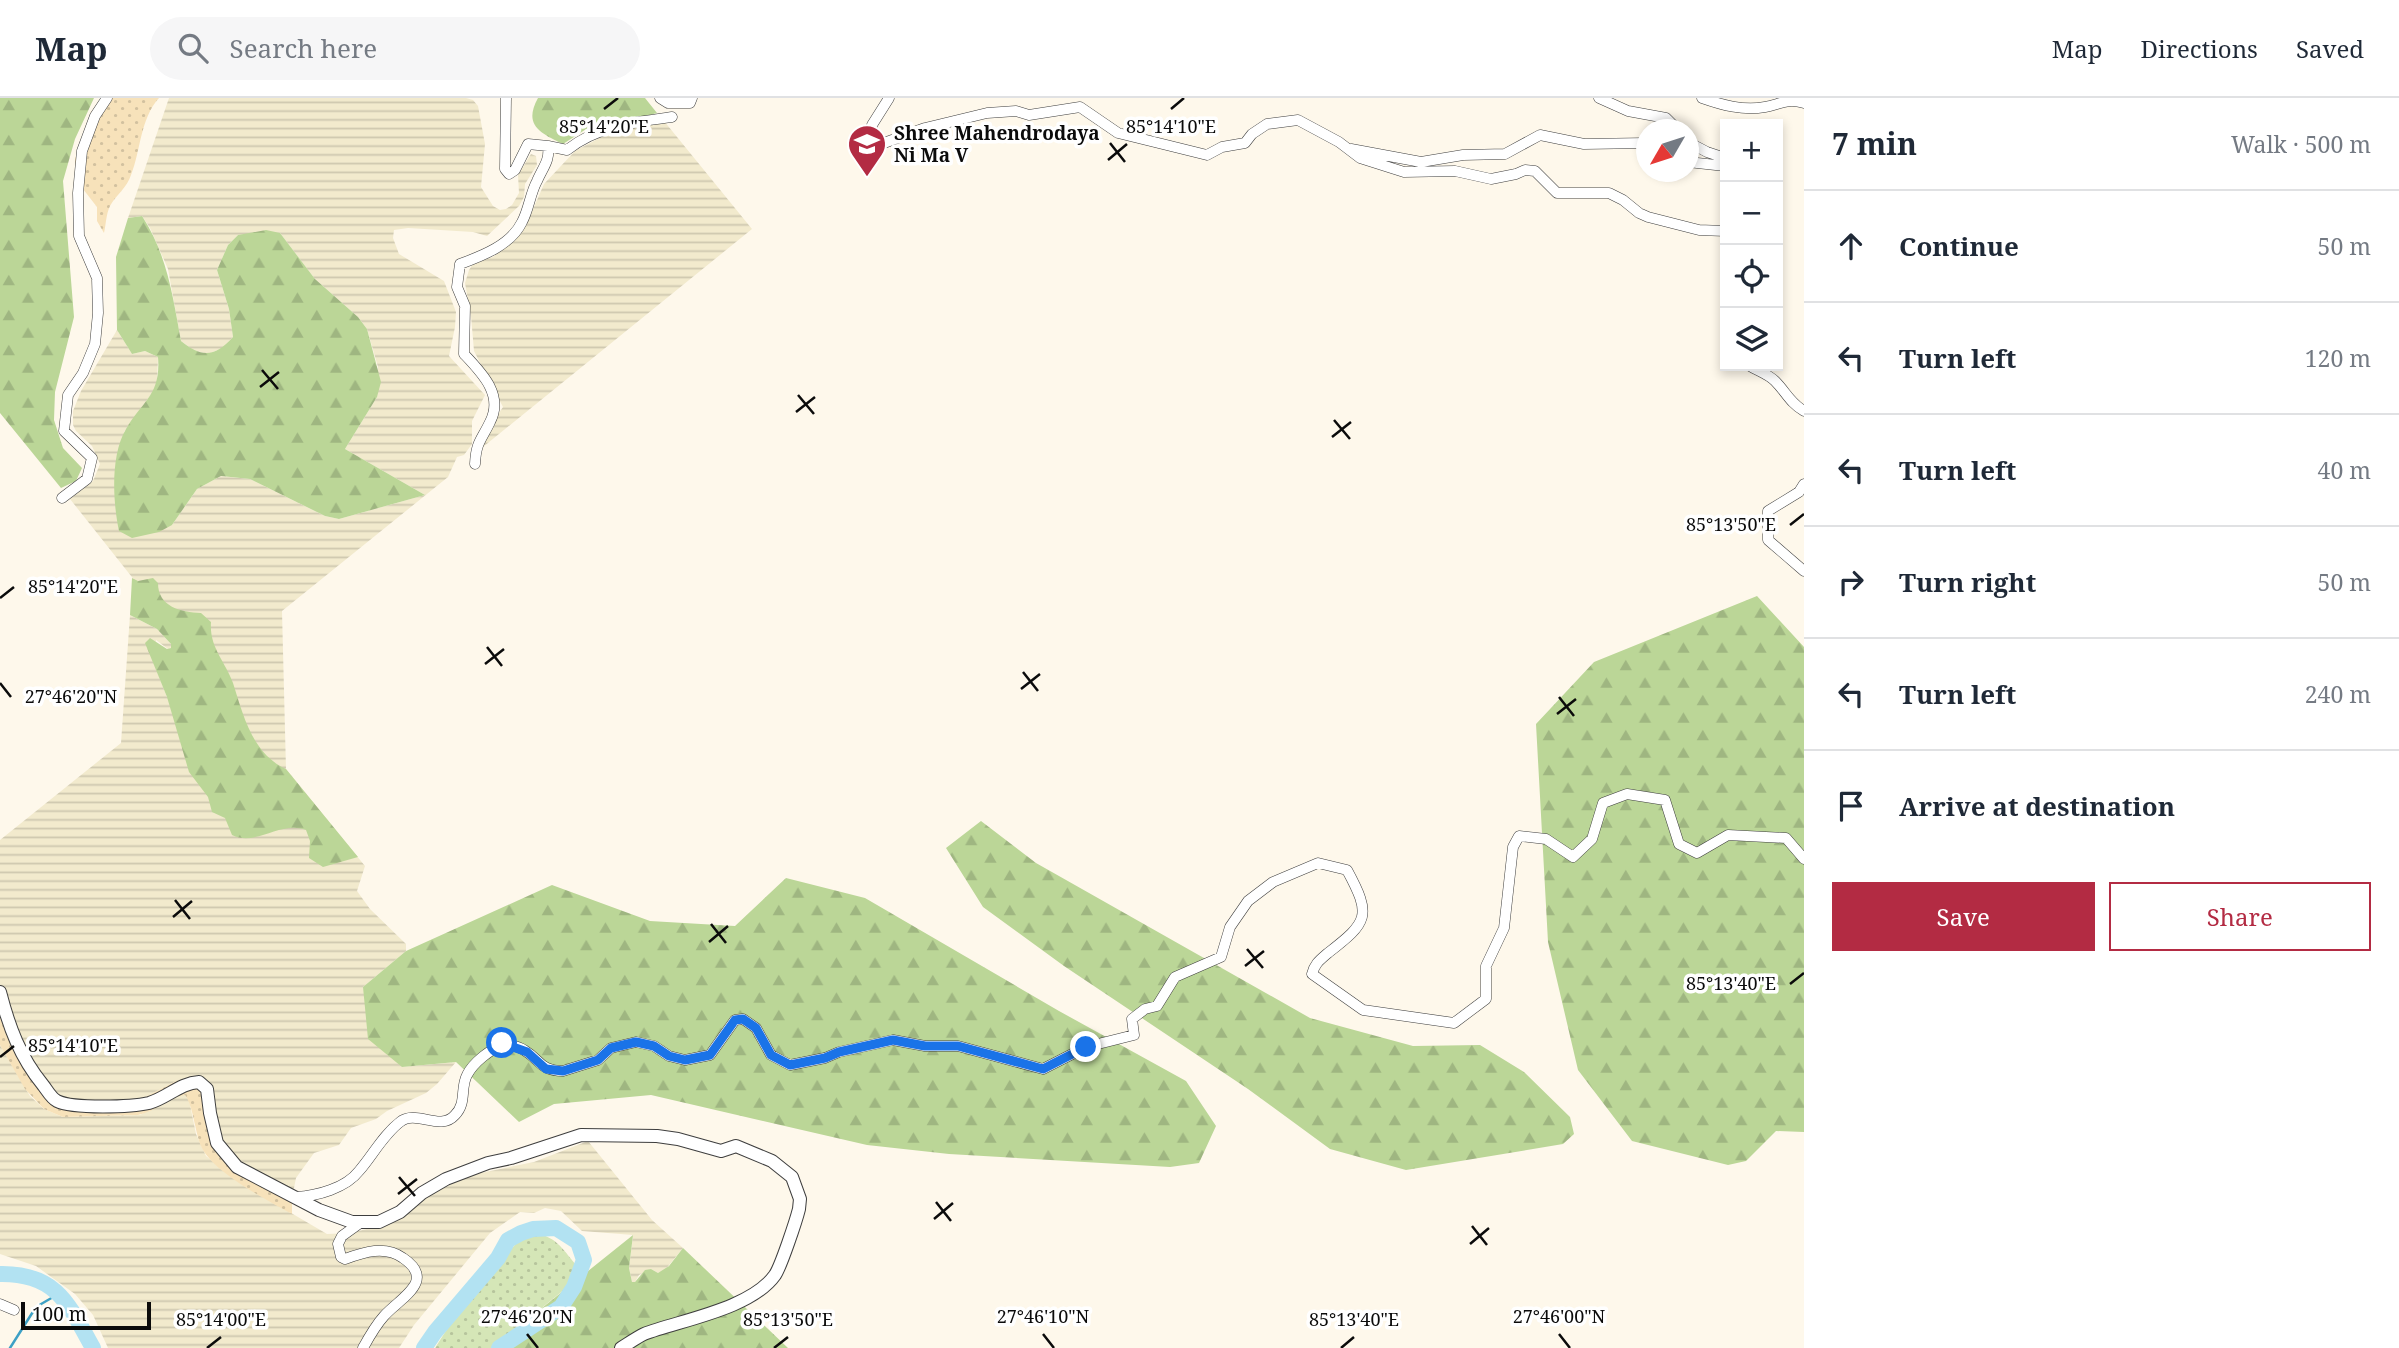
<!DOCTYPE html>
<meta charset="utf-8">
<style>
body{margin:0;font-family:"Noto Serif",serif;background:#f6f6f7;color:#1f2937}
.controls{position:absolute;right:21px;top:21px;display:grid;overflow:hidden;border-radius:0px;box-shadow:0 4px 10px #0003}
.controls button{width:63px;height:63px;display:grid;place-items:center;padding:0;border:0;border-bottom:2px solid #e0e1e3;background:#fff;color:#1f2937;font:35px sans-serif}
.compass{position:absolute;left:1636px;top:21px;width:63px;height:63px;border-radius:50%;background:#fff;box-shadow:0 4px 10px #0003;rotate:231deg}
.scale{position:absolute;left:21px;bottom:18px;width:130px;box-sizing:border-box;padding-left:7px;border:4px solid #0b0b0b;border-top:0;font-size:19px;line-height:24px;white-space:nowrap;color:#0b0b0b;-webkit-text-stroke:5px #fff;paint-order:stroke}
.stop{position:absolute;width:21px;height:21px;margin:-16px;border:5px solid #1a73e8;border-radius:50%;background:#fff}
.stop.end{background:#1a73e8;border-color:#fff;box-shadow:0 2px 7px #0008}
.list{margin:0;padding:0;list-style:none}
h2{display:flex;justify-content:space-between;align-items:center;height:91px;margin:0;padding:0 28px;font-size:30px}
h2 small{font-size:23px;font-weight:400;color:#747a83}
.list li{display:grid;grid-template-columns:46px 1fr auto;gap:21px;align-items:center;box-sizing:border-box;height:112px;padding:0 28px;border-top:2px solid #e0e1e3}
.list b{display:block;font-size:26px;white-space:nowrap}
.list em{font-size:23px;font-style:normal;color:#747a83}
.actions{display:flex;gap:14px;padding:21px 28px}
.actions a{flex:1;padding:16px 0;border:2px solid #b32b43;border-radius:0px;text-align:center;font-size:24px;color:#b32b43}
.actions .main{background:#b32b43;color:#fff}
.icon{flex:none;width:38px;height:38px;fill:none;stroke:currentColor;stroke-width:2;stroke-linecap:round;stroke-linejoin:round}
.map{position:relative;flex:none;width:1804px;height:1250px;overflow:hidden}
header{display:flex;align-items:center;gap:42px;box-sizing:border-box;height:98px;padding:0 35px;background:#fff;border-bottom:2px solid #e0e1e3}
header strong{font-size:33px}
nav{display:flex;gap:38px;margin-inline-start:auto;font-size:24px}
.search{width:490px;height:63px;background:#f6f6f7;display:flex;align-items:center;gap:18px;box-sizing:border-box;padding:0 24px;border-radius:38px;color:#747a83;font-size:26px}
main{display:flex}
aside{flex:1;background:#fff}
.map>svg:first-child{display:block}
.farmland{fill:url(#farmland-rules)}
.grass{fill:url(#grass-dots)}
.forest{fill:url(#forest-firs)}
.sand{fill:url(#sand-dots)}
.lines{fill:none;stroke-linecap:round;stroke-linejoin:round}
.stream{stroke:#3da0c5;stroke-width:2.5}
.river{stroke:#b2e2f2;stroke-width:16}
.minor-casing{stroke:#3e3e3e;stroke-width:11}
.tertiary-casing{stroke:#3e3e3e;stroke-width:14}
.minor{stroke:#fff;stroke-width:10}
.tertiary{stroke:#fff;stroke-width:12}
.route{stroke:#1a73e8;stroke-width:9}
.ticks{fill:none;stroke:#0b0b0b;stroke-width:2.5}
.labels{text-anchor:middle;dominant-baseline:central;stroke-width:7;stroke-linejoin:round;paint-order:stroke}
.poi-label{font-size:19px;font-weight:bold;fill:#0b0b0b;stroke:#fff;text-anchor:start}
.ticks-label{font-size:18px;text-anchor:middle;fill:#0b0b0b;stroke:#fff;stroke-width:7;stroke-linejoin:round;paint-order:stroke}
</style>
<header>
<strong>Map</strong>
<div class="search"><svg class="icon" aria-label="search" viewBox="0 0 24 24"><circle cx="10" cy="10" r="6"/><path d="M15 15l6 6"/></svg>Search here</div>
<nav><a>Map</a><a>Directions</a><a>Saved</a></nav>
</header>
<main>
<div class="map">
<svg width="1804" height="1250" viewBox="0 0 1804 1250">
<defs>
<pattern id="farmland-rules" width="6" height="5" patternUnits="userSpaceOnUse" patternTransform="scale(1.75)"><rect width="6" height="5" fill="#f2eacd"/><path d="M0 2.5h6" fill="none" stroke="#cec7af"/></pattern>
<pattern id="grass-dots" width="8" height="8" patternUnits="userSpaceOnUse" patternTransform="scale(1.75)"><rect width="8" height="8" fill="#d5e6b7"/><path d="M2 2h.1M6 6h.1" fill="none" stroke="#b6c49c" stroke-width="1.8" stroke-linecap="round"/></pattern>
<pattern id="forest-firs" width="22" height="20" patternUnits="userSpaceOnUse" patternTransform="scale(1.75)"><rect width="22" height="20" fill="#bbd697"/><path d="M5 1l3.5 6h-7zM16 11l3.5 6h-7z" fill="#9fb681"/></pattern>
<pattern id="sand-dots" width="8" height="8" patternUnits="userSpaceOnUse" patternTransform="scale(1.75)"><rect width="8" height="8" fill="#f7e2ba"/><path d="M2 2h.1M6 6h.1" fill="none" stroke="#d2c19f" stroke-width="1.8" stroke-linecap="round"/></pattern>
</defs>
<rect width="100%" height="100%" fill="#fef8eb"/>
<path class="farmland" d="M169 0H466L473 2 478 8 485 46 481 89 493 108 500 112 506 111 512 107 519 95 518 77 531 56 536 58 537 67 525 86 524 99 519 108 487 138 473 134 408 130 394 132 393 140 399 156 444 183 456 214 455 229 449 258 485 297 472 323V346L464 357 457 359 448 379 282 513 286 671 365 768 357 793 370 811 406 846V853L363 889 402 969 456 964 437 986 426 995 387 1013 376 1021 351 1030 339 1047 314 1055 296 1080 292 1100 211 1043 205 1022 176 983 134 1005 46 1001 16 956 0 920V742L121 645 130 517 157 531 171 546V550L168 551 156 542 153 563 167 599 208 575 70 401 93 383 100 366 92 348 76 333 73 327V313L81 293 117 232 132 256 145 253 158 259 157 288 124 334 172 427 197 391 221 378 250 381 325 418 339 421 425 397 345 351 377 299 378 269 367 231 358 219 315 181 280 135 238 137 228 147 217 172 229 211 233 239 223 250 208 256 193 252 181 243 168 171 150 130 142 118 128 120Z
M664 23 752 131 478 353 486 334 503 309 474 253 471 218 465 185 469 172 473 166 493 159 516 140 527 125 544 86 575 53 609 35Z
M0 947 30 998 44 1011 63 1019 140 1017 178 997H185L189 1002 196 1036 206 1058 245 1088 327 1136 350 1135 375 1129 422 1098 442 1091 466 1078 534 1064 588 1043 652 1122 683 1150 665 1172 658 1175 651 1171 639 1177 635 1184H632L629 1170 633 1137 582 1133 561 1113 545 1110 534 1115 520 1114 490 1135 414 1227 399 1250H108L93 1217 75 1196 36 1168 0 1156Z"/>
<path class="grass" d="M532 1135C555 1137 562 1150 576 1167L575 1183 492 1250H435L456 1217 519 1142Z"/>
<path class="forest" d="M0 0H94L75 41 63 83 74 219 55 294 54 322 63 350 82 370 76 383 61 390 0 315Z
M538 0H645L657 15 636 21 594 26 563 46C540 35 523 27 538 0Z
M142 118C167 156 173 199 181 243 202 260 215 259 233 239L229 211 217 172 228 147 238 137 266 132 280 135 315 181 358 219 367 231 381 284 377 299 345 351 425 397 339 421 325 418 250 381 221 378 197 391 172 427 159 434 132 440 119 433C113 405 110 358 126 331 143 302 161 297 158 259L145 253 132 256 117 232 116 159 128 120Z
M132 480 138 483 153 480 158 485C158 509 181 514 201 515L211 524C209 549 225 563 233 585 243 616 252 656 286 671L358 759 323 769 309 760 310 743 306 732C281 722 256 749 232 737L225 720 212 714 208 699 189 674 167 599 145 545 150 540 167 551 171 550V546L157 531 130 517Z
M1757 498 1804 549V1034L1776 1033 1746 1063 1728 1067 1632 1043 1578 972 1548 844 1536 626 1594 564Z
M981 723 1036 765 1310 920 1413 948 1480 947 1524 974 1570 1019 1574 1036 1563 1046 1406 1072 1330 1051 1248 991 1064 868 983 809 946 750Z
M786 780 865 800 1059 913 1186 983 1216 1028 1199 1065 1170 1069 949 1056 867 1047 651 997 554 1006 519 1024 456 964 402 969 368 941 363 889 406 853 552 787 650 823 735 828Z
M633 1137 629 1170 632 1184H635L645 1172 651 1171 658 1175 669 1168 683 1150 788 1250H492Z"/>
<path class="sand" d="M102 0H159C140 21 141 52 131 77 127 90 116 97 110 108 106 116 106 127 104 135L97 123V109L76 82 75 61 91 14Z
M0 920 16 956 46 1001 134 1005 176 983 188 981 198 983C204 1003 203 1023 211 1043L292 1100V1116C268 1103 211 1073 201 1048 195 1034 193 1007 185 997 168 999 155 1014 138 1017L63 1019 44 1011 25 991 0 947Z"/>
<g class="lines">
<path class="stream" d="M10 1250 36 1209 60 1195"/>
<path class="river" d="M0 1176C57 1175 69 1207 93 1250
M424 1250 435 1234 498 1160 508 1142 521 1135 533 1131 556 1130 578 1144 584 1162 574 1189 561 1209 499 1250"/>
<defs>
<path id="minor" d="M660 0 668 5H690L692 0
M889 0 872 27V38L884 45 925 30 987 15 1016 13 1029 17 1080 9 1118 35 1207 57 1222 49 1245 45 1252 36 1267 26 1298 22 1339 44 1360 60 1404 74 1455 73 1491 81 1516 76 1525 72 1535 73 1557 95H1609L1623 102 1639 115 1648 119 1699 132 1725 133
M1599 0 1628 13 1666 20 1678 32
M1702 0C1722 7 1743 13 1765 9 1781 6 1787 0 1804 5
M1688 44 1707 54 1725 60
M548 48 567 52C597 28 634 24 672 19
M1351 51 1421 64 1463 57 1505 56 1540 37 1584 46 1646 45
M1688 64 1725 68
M1750 268C1758 273 1768 276 1775 283 1786 294 1790 305 1804 313
M475 366C476 344 481 343 490 324 504 297 482 275 464 256L465 208 457 189 460 166C482 158 511 147 522 124 529 111 530 96 537 83 543 69 550 63 548 48L528 46 515 72 509 76 505 71 506 0
M1804 386 1799 394 1768 413V442L1804 473
M62 400 87 381 92 360 64 333 68 297 83 275 95 246 98 215 97 180 79 138 78 95 82 53 95 18 107 0
M296 1099C317 1098 346 1090 359 1073 373 1057 383 1037 400 1024 416 1011 440 1034 455 1017 467 1005 460 990 467 977 474 963 490 953 503 945 510 947 518 948 524 952 542 963 539 972 563 973L598 962 611 950 636 944 654 948 669 958 685 962 710 957 735 922 743 921 756 930 771 957 790 967 825 960 839 954 893 942 925 948H958L1043 971 1086 949 1134 937 1132 921 1145 911 1157 908 1175 879 1221 859 1230 829 1248 803 1273 784 1318 765 1347 772C1372 818 1368 824 1328 855 1320 862 1315 865 1312 876L1363 912 1454 925 1486 901V868L1504 830 1513 749 1519 738 1546 741 1573 759 1592 741 1603 705 1627 696 1665 702 1679 746 1697 755 1728 737 1786 740 1804 761
M360 1125 342 1138 338 1146 341 1159 345 1161C364 1154 385 1147 403 1160 437 1183 400 1200 384 1218 376 1227 369 1239 363 1250
M0 1206 14 1212"/>
<path id="tertiary" d="M0 894C9 929 20 959 43 987 47 992 51 1000 57 1003 73 1011 132 1009 149 1005 167 1000 180 985 199 984L207 991 210 1015 217 1045 237 1069 319 1112 352 1124H379L400 1114 422 1095 446 1081 488 1065 511 1060 581 1037 657 1038 678 1041 721 1053 736 1048 772 1063 792 1079 800 1101 799 1111C796 1123 781 1168 775 1177 751 1211 681 1222 644 1236 636 1240 629 1245 621 1250"/>
</defs>
<use href="#minor" class="minor-casing"/>
<use href="#tertiary" class="tertiary-casing"/>
<use href="#minor" class="minor"/>
<use href="#tertiary" class="tertiary"/>
</g>
<g class="lines">
<path class="route" d="M502 945 527 954 546 971 563 973 598 962 611 950 636 944 654 948 669 958 685 962 710 957 735 922 743 921 756 930 771 957 790 967 825 960 839 954 893 942 925 948H958L1043 971 1086 949"/>
</g>
<path class="ticks" d="M604 11 618 0M1171 11 1184 0M1110 45 1125 64M1108 62 1127 46M262 272 278 291M260 289 279 274M798 297 814 316M796 314 815 299M1334 322 1350 341M1332 339 1351 324M1790 427 1804 416M0 500 14 489M487 549 502 568M485 566 504 551M1023 574 1038 593M0 585 11 599M1021 591 1040 576M1559 599 1574 618M1557 616 1576 601M175 802 190 821M173 819 192 803M711 826 726 845M709 844 728 828M1247 851 1263 870M1245 868 1264 853M1790 886 1804 875M0 959 14 948M399 1079 415 1098M398 1096 417 1081M936 1104 951 1123M934 1121 953 1105M1472 1128 1487 1147M1470 1146 1489 1130M527 1236 538 1250M1043 1236 1054 1250M1559 1236 1570 1250M207 1250 221 1239M774 1250 788 1239M1341 1250 1354 1239"/>
<defs>
<symbol id="school-pin" viewBox="-11 -11 22 30"><path d="M0 17L-7.5 6A9.5 9.5 0 1 1 7.5 6Z" fill="#b32b43" stroke="#fff"/><path d="M0-5L7-2L0 1L-7-2ZM-4 1L0 2.5L4 1V4Q0 6-4 4Z" fill="#fff"/></symbol>
</defs>
<g fill-rule="evenodd">
<use href="#school-pin" x="845" y="24" width="44" height="60"/>
</g>
<g class="labels">
<g class="poi-label">
<text x="894" y="35">Shree Mahendrodaya<tspan x="894" dy="22">Ni Ma V</tspan></text>
</g>
</g>
<g class="ticks-label">
<text x="604" y="35">85°14'20"E</text>
<text x="1171" y="35">85°14'10"E</text>
<text x="1731" y="433">85°13'50"E</text>
<text x="73" y="495">85°14'20"E</text>
<text x="71" y="605">27°46'20"N</text>
<text x="1731" y="892">85°13'40"E</text>
<text x="73" y="954">85°14'10"E</text>
<text x="527" y="1225">27°46'20"N</text>
<text x="1043" y="1225">27°46'10"N</text>
<text x="1559" y="1225">27°46'00"N</text>
<text x="221" y="1228">85°14'00"E</text>
<text x="788" y="1228">85°13'50"E</text>
<text x="1354" y="1228">85°13'40"E</text>
</g>
</svg>
<div class="controls">
<button>+</button>
<button>−</button>
<button><svg class="icon" aria-label="locate" viewBox="0 0 24 24"><circle cx="12" cy="12" r="6"/><path d="M12 2v4M12 18v4M2 12h4M18 12h4"/></svg></button>
<button><svg class="icon" aria-label="layers" viewBox="0 0 24 24"><path d="M12 4l9 5-9 5-9-5zM3 14l9 5 9-5"/></svg></button>
</div>
<svg class="compass" viewBox="-18 -18 36 36"><path d="M0-13l5 13h-10z" fill="#e53935"/><path d="M0 13l5-13h-10z" fill="#747a83"/></svg>
<div class="scale">100 m</div>
<div class="stop" style="left:502px;top:945px"></div>
<div class="stop end" style="left:1086px;top:949px"></div>
</div>
<aside>
<h2>7 min<small>Walk · 500 m</small></h2>
<ul class="list">
<li><svg class="icon" aria-label="ahead" viewBox="0 0 24 24"><path d="M12 20V5M6 11l6-6 6 6"/></svg><div><b>Continue</b></div><em>50 m</em></li>
<li><svg class="icon" aria-label="left" viewBox="0 0 24 24"><path d="M17 20v-9H6M10 6l-5 5 5 5"/></svg><div><b>Turn left</b></div><em>120 m</em></li>
<li><svg class="icon" aria-label="left" viewBox="0 0 24 24"><path d="M17 20v-9H6M10 6l-5 5 5 5"/></svg><div><b>Turn left</b></div><em>40 m</em></li>
<li><svg class="icon" aria-label="right" viewBox="0 0 24 24"><path d="M7 20v-9h11M14 6l5 5-5 5"/></svg><div><b>Turn right</b></div><em>50 m</em></li>
<li><svg class="icon" aria-label="left" viewBox="0 0 24 24"><path d="M17 20v-9H6M10 6l-5 5 5 5"/></svg><div><b>Turn left</b></div><em>240 m</em></li>
<li><svg class="icon" aria-label="arrive" viewBox="0 0 24 24"><path d="M6 21V4h12l-3 4 3 4H6"/></svg><div><b>Arrive at destination</b></div></li>
</ul>
<div class="actions"><a class="main">Save</a><a>Share</a></div>
</aside>
</main>
